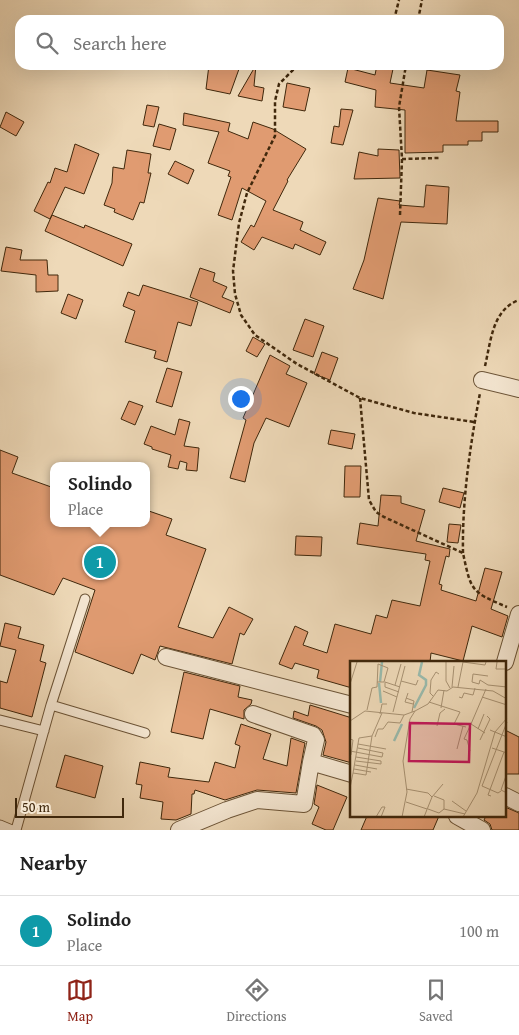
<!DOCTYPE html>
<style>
body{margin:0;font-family:"Gentium Book Plus",serif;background:#f2f2f2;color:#222}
.scale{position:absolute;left:15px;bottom:12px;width:109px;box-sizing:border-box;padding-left:5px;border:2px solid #40280c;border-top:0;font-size:14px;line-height:18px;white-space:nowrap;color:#40280c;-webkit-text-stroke:4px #f4e6d1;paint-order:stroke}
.you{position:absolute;left:240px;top:398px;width:18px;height:18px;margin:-12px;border:4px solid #fff;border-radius:50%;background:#1a73e8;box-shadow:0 0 0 8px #1a73e833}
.badge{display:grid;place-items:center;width:32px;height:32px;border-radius:50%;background:#8f2418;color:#fff;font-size:16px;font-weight:700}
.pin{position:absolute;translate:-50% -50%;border:2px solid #fff;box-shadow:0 1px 5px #0006}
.popup{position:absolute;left:50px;top:462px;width:100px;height:65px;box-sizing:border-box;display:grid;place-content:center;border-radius:10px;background:#fff;filter:drop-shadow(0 1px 4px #0005);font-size:16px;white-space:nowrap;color:#767676}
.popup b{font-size:19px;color:#222}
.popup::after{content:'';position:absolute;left:50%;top:100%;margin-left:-10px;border:10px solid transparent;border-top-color:#fff}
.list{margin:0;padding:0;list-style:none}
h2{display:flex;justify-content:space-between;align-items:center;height:65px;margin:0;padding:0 20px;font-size:21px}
h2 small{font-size:16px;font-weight:400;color:#767676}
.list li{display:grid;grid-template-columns:32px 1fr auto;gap:15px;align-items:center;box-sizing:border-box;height:70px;padding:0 20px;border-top:1px solid #e0e0e0}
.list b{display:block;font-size:19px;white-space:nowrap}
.list p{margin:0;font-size:16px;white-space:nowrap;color:#767676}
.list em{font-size:16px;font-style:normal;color:#767676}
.icon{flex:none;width:28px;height:28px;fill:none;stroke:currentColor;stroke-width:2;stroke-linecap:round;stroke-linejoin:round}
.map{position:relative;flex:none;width:519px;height:830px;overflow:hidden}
.search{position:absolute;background:#fff;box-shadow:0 5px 20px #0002;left:15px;right:15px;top:15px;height:55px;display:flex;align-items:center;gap:12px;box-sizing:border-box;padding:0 18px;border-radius:15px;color:#767676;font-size:19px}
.sheet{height:135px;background:#fff}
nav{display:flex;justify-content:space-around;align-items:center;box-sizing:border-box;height:70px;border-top:1px solid #e0e0e0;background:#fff;font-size:14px;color:#767676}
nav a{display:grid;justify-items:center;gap:2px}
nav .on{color:#8f2418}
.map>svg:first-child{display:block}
.building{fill:#e09b71;stroke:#40280c}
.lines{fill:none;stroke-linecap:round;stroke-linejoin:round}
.service-casing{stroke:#6c5437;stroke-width:11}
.minor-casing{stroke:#6c5437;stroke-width:18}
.path{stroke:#40280c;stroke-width:2.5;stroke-dasharray:4 2.5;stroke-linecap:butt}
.service{stroke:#f4e6d1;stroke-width:9}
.minor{stroke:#f4e6d1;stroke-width:16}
.inset-river{fill:none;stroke:#99baac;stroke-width:2.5}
.inset-road{fill:none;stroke:#a89273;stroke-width:1}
.view{fill:#c2185b;fill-opacity:0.15;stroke:#c2185b;stroke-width:2.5}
.inset-edge{fill:none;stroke:#40280c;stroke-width:2.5}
</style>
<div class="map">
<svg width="519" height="830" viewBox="0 0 519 830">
<rect width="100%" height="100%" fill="#eed9b8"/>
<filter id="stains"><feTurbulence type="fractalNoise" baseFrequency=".004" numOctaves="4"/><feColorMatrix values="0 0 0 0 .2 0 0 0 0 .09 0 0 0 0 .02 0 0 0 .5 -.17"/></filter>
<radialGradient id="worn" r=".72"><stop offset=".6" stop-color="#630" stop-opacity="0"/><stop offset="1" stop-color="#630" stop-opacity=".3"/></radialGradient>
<path class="building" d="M209 65 239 69 230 94 206 89Z
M256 65 254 86 264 88 262 101 238 96Z
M377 65 393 69 390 83 424 88 427 70 460 75 456 91 460 92 456 121H498V132H482V141H468V145H443V152L405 153V110L375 107 376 90 345 82 348 68 375 75Z
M287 83 310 88 305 111 283 107Z
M147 105 159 107 154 127 143 125Z
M341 109 353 110 343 145 331 143 334 126 339 127Z
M6 112 24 122 16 136 0 127Z
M184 113 230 123 228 131 248 139 253 122 273 129 306 149 287 180 288 181 273 210 303 222 300 230 326 242 320 255 295 244 293 249 262 237 254 250 241 242 251 225 254 227 266 201 242 188 232 220 218 215 231 177 228 176 230 171 208 163 219 132 183 125Z
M159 124 176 129 170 150 153 146Z
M75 144 99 154 84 194 65 187 50 219 34 211 48 182 50 183 55 168 67 172Z
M378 149 399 150 400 178 354 179 359 152 378 156Z
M127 150 151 154 148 173H151L144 203 140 202 133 220 114 212 115 209 104 205 112 183 113 167 124 169Z
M175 161 194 170 188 184 168 174Z
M426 185 449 187 447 224 401 222 383 299 353 289 364 260 378 198 400 201 399 205 424 207Z
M52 215 84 228 85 225 132 244 123 266 45 231Z
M6 247 22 250 20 260H47L48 275H58V291L36 292V275L1 271Z
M200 268 215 273 213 281 227 287 222 297 234 302 230 313 190 297Z
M143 285 198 302 191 326 178 322 167 362 154 358 156 351 125 342 135 311 123 306 128 292 139 296Z
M68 294 83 300 76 319 61 313Z
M305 319 324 326 313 357 293 350Z
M253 337 265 344 257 357 246 351Z
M322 352 338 358 330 380 314 374Z
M270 355 290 366 286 374 307 383 289 427 266 418 254 443 245 482 230 478 246 420 243 418Z
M167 368 182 372 172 407 156 402Z
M129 401 143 406 135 425 121 419Z
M179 419 190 422 184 446 199 448 197 471 186 470 187 463 180 461 178 469 168 467 171 455 152 449V447L144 444 151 426 175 435Z
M331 430 355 434 352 449 328 444Z
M0 450 18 457 12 473 54 488V523H146V510L172 519 166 535 206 549 178 627 213 638 229 607 253 619 244 635 240 633 232 664 160 646 155 660 141 654 133 674 75 652 95 590 63 578 54 595 0 575Z
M345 466H361L360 497H344Z
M443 488 464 493 460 508 439 502Z
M381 495 401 496V503L425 510 416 541 450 549 449 557 446 556 439 584 442 585 441 590 476 601 485 568 502 572 491 609 508 616 502 637 472 626 463 661 431 653 430 662H352V688L317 678 319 670 295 663 292 669 279 664 295 626 308 632 303 645 327 653 335 624 371 634 376 615 387 618 392 600 420 606 430 561 425 560 426 554 357 544 360 523 378 526Z
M449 524 461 525 458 543 447 542Z
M296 536 322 537 321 556 295 555Z
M5 623 21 627 18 638 44 645 40 661 46 663 32 717 0 708V681L7 683 16 650 0 646Z
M184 672 240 686 238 697 252 700 251 704 244 710V719L210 709 203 739 171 732Z
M310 705 352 718V763L323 755 326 742 322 730 316 726 293 718 294 711 308 716Z
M241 724 271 734 263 759 287 766 291 738 305 743 296 793 257 790 225 800 195 790 194 794H192L191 814 176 820 161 819 163 802 140 798 142 785 136 784 140 762 170 768 168 777 209 782 215 762 235 768 240 746 235 744Z
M505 730 519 737V774H505Z
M65 755 103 766 95 798 56 787Z
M317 785 347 797 333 830H326L312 824 319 807 314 804Z
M505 807 519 813V830H492L490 824 484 820 486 816H505Z
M367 816H439L433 830H361Z"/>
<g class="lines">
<defs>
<path id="service" d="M51 705 145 733
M0 720 44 731
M0 825 12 830
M16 830 51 705 85 599"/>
<path id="minor" d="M482 380 519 389
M166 657 352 705
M505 662 519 614
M253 714 313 735 316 740 311 762
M505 796 519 803
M457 816 482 830
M179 830 227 810 257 800 304 804 311 762 352 774"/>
</defs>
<use href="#service" class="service-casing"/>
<use href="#minor" class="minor-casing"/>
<path class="path" d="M394 20 399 0
M418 20 422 0
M298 65 279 84 275 101V136L247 193 239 223 233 271 235 294 241 315 255 335 297 364 360 398 414 413 474 422
M402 159 439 158
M400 215 402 159 399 107 406 65
M485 366C491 341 492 310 519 300
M360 398 369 500 376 512 384 517 463 553C471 591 471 592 507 607
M463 553C462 500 470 446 480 393"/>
<use href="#service" class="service"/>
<use href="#minor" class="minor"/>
</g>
<g transform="translate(350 661)">
<rect width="156" height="156" fill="#eed9b8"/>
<path class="inset-river" d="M30 21 32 1M29 22 31 42M64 47 76 24V19L69 14 72 1M44 80 52 63"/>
<path class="inset-road" d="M96 1V20L100 27M147 1 146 8H157M138 15 123 13 122 21 129 23 130 19 138 24 157 26M51 20 66 24 68 19M27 21H34L38 7 28 3M0 23 7 1M45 24 51 3M102 26 104 5M108 26 113 1 135 4 136 1M33 30 47 36M49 31 35 26V21L50 26M58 32 55 41 63 43M83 35 80 32 81 19 86 11 89 13M109 36 112 37 114 32 123 34 125 27M132 36 157 44M56 37 64 40 62 51M79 41 110 51 104 63 116 66M91 47 94 29M17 49 22 27 27 26 28 3M43 51 55 5M30 53 32 43H37M0 60 15 50 54 54 65 50M87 65 90 52 95 48M128 68 134 53M140 69 157 76M135 72 121 63 136 28M22 75 9 77 3 112 16 114 22 75 32 52M25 76 28 68H33L38 61 50 62 54 54M0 78 3 79 1 94M130 79 140 58 137 55M8 83 36 88M8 87 33 92 32 96M142 87 157 92M107 88 113 65M0 90 32 96M120 90 117 79 114 78 121 63M6 100 31 103V100L6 96M5 104 27 108M4 108 21 111M157 112 151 129 157 132M0 127 3 112M56 128 78 132 82 136M151 130 148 132 132 125 157 61M84 135 94 139V148L115 153M141 135 138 134 154 91M102 140 116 150M56 141 77 148M78 148 89 152 94 148M26 156 32 146H35L31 156M52 156 57 131 53 100 60 58 65 50 78 43 88 29 97 30 103 26 143 30 157 38M74 156 82 136 93 123M113 156 127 132 145 71 157 57"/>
<path class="view" d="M60 62 120 63 119 101 59 100Z"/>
<rect width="156" height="156" class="inset-edge"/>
</g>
<rect width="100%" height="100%" filter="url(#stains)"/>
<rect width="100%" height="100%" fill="url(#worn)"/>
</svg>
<div class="scale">50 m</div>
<div class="you"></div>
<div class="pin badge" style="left:100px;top:562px;background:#0f9aa8">1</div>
<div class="popup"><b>Solindo</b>Place</div>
<div class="search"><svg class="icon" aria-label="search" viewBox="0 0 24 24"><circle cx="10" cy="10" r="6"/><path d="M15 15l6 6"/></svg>Search here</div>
</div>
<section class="sheet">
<h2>Nearby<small></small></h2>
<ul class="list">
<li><span class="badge" style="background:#0f9aa8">1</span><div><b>Solindo</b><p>Place</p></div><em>100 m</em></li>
</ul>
</section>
<nav>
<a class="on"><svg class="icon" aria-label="map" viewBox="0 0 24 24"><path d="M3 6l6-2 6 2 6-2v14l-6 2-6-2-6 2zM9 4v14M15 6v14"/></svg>Map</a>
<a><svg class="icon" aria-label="directions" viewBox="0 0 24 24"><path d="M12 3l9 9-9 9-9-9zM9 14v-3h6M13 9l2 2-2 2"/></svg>Directions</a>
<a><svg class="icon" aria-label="saved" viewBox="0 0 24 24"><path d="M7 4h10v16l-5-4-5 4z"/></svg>Saved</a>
</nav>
